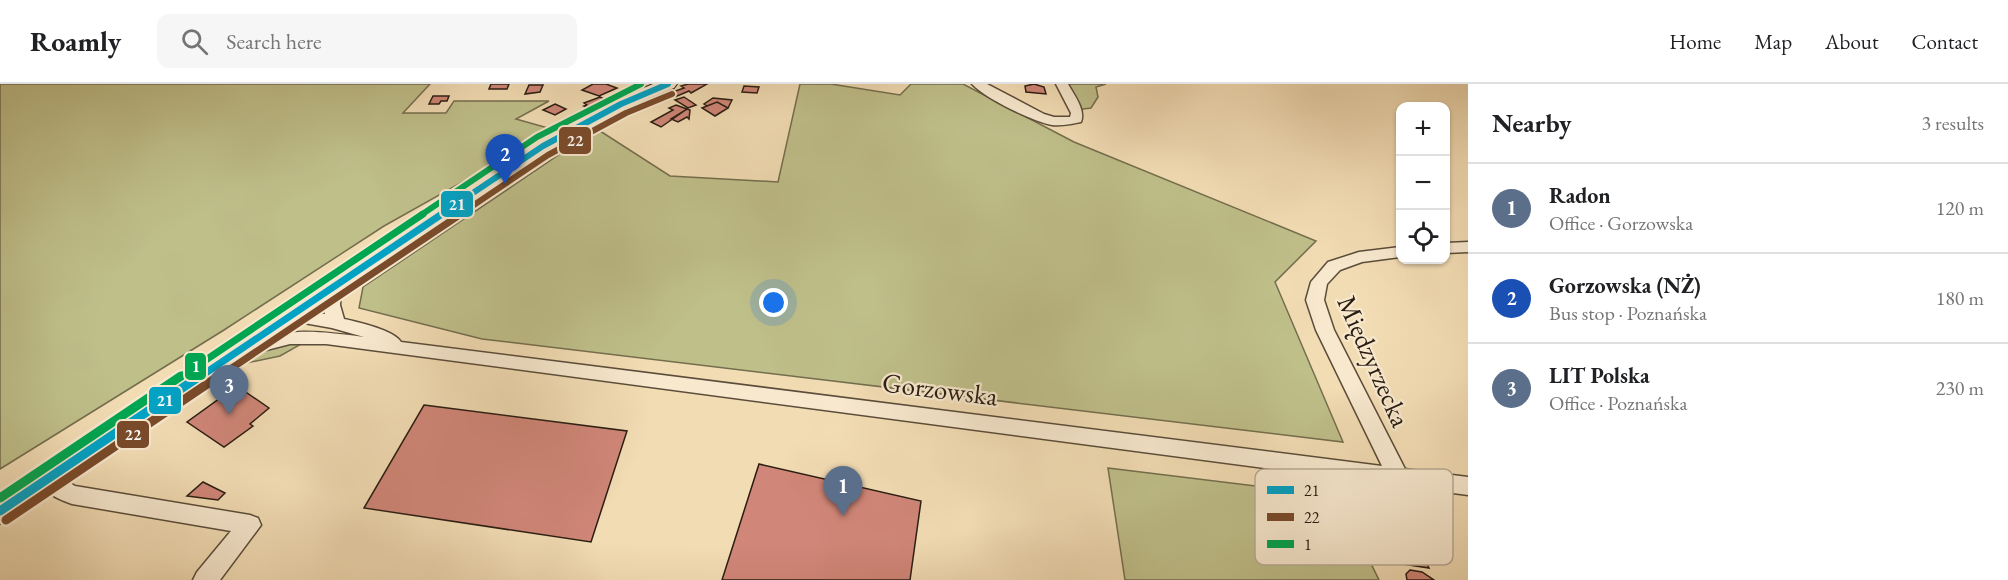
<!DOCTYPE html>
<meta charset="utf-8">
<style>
body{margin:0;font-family:"EB Garamond",serif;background:#f6f6f6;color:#202124}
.controls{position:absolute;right:18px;top:18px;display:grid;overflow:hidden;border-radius:12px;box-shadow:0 2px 4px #0004}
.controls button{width:54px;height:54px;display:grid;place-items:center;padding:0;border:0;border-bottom:2px solid #e0e0e0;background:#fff;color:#202124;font:30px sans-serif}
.you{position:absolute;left:774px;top:219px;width:21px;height:21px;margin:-15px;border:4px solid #fff;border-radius:50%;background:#1a73e8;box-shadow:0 0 0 9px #1a73e833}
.badge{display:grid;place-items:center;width:39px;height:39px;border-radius:50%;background:#8f2418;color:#fff;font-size:20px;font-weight:700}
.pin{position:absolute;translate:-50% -50px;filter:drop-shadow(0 2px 3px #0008)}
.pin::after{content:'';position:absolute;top:32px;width:21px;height:18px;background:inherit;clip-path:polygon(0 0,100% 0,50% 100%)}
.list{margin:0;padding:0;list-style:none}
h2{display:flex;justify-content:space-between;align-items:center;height:78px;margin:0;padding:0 24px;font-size:26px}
h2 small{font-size:20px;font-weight:400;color:#757577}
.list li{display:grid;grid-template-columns:39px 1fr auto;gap:18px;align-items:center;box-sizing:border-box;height:90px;padding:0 24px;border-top:2px solid #e0e0e0}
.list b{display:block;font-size:22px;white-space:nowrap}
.list p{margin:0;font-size:20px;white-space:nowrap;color:#757577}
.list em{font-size:20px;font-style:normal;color:#757577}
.icon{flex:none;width:33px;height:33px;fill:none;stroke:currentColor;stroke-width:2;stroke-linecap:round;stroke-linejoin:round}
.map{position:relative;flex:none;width:1468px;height:496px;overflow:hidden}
header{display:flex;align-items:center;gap:36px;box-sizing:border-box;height:84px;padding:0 30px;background:#fff;border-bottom:2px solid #e0e0e0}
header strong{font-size:28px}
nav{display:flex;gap:33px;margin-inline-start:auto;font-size:21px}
.search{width:420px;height:54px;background:#f6f6f6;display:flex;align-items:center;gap:15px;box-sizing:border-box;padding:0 21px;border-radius:12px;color:#757577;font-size:22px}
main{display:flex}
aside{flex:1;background:#fff}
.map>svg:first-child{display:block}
.green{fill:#bfbf8a;stroke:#746e4e;stroke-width:1.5}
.building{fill:#d08678;stroke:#291d12;stroke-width:1.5}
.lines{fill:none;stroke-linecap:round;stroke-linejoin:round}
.street-casing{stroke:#5b4d3a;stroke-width:3}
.secondary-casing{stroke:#291d12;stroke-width:2}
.street{fill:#f7e8ce;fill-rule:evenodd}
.secondary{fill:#f7e8ce;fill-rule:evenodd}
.bus-1-far2-casing{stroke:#f7e8ce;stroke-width:10}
.bus-1-far1-casing{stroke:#f7e8ce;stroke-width:11}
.bus-1-casing{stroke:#f7e8ce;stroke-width:14}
.bus-2-far2-casing{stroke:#f7e8ce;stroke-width:10}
.bus-2-far1-casing{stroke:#f7e8ce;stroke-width:11}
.bus-2-casing{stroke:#f7e8ce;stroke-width:14}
.bus-3-far2-casing{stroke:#f7e8ce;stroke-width:10}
.bus-3-far1-casing{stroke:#f7e8ce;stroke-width:11}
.bus-3-casing{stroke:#f7e8ce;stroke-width:14}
.bus-1-far2{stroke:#02a2c5;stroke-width:6}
.bus-1-far1{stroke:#02a2c5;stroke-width:7}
.bus-1{stroke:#02a2c5;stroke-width:9}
.bus-2-far2{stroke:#7a4b2a;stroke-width:6}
.bus-2-far1{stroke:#7a4b2a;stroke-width:7}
.bus-2{stroke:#7a4b2a;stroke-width:9}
.bus-3-far2{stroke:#00a651;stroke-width:6}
.bus-3-far1{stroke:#00a651;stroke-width:7}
.bus-3{stroke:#00a651;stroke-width:9}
.labels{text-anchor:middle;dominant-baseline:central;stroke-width:4.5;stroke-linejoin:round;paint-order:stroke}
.street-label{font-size:27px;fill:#291d12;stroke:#f7e8ce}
.key{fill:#f7e8ce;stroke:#b9ab96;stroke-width:1.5}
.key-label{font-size:16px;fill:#291d12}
.line-badge{stroke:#f7e8ce;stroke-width:2}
.badge-label{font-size:16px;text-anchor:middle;font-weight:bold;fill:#fff}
</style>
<header>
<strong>Roamly</strong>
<div class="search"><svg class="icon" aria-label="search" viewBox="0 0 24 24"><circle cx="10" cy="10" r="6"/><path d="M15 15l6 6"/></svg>Search here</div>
<nav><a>Home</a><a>Map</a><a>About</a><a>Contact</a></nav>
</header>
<main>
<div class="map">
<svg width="1468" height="496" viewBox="0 0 1468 496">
<rect width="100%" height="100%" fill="#f2dcb4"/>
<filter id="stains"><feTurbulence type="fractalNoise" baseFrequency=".00333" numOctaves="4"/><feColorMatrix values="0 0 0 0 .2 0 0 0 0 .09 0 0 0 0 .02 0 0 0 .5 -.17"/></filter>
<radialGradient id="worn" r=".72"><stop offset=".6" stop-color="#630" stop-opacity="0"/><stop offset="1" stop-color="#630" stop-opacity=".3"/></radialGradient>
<path class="green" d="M0 0H430L403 29H446L454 17H549L516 35 555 46 384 142 224 246 0 385Z
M800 0H831L900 11 911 0H963L1074 58 1316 157 1275 198 1343 358 482 255 359 224 363 203 597 45 670 92 778 98Z
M1062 0H1106L1096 3 1098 13 1091 24 1075 26Z
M278 258 303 259 280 272 237 281 240 276Z
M1108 384 1338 412 1379 496H1125Z"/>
<path class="building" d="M491 0H509L507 5H489Z
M593 0H606L617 4 599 12 582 6Z
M688 0H707L691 9 689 7 675 13 670 9 684 4 681 2Z
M1034 0 1044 3 1046 10 1026 8 1025 2Z
M529 1H543L540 8 525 10Z
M744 2 759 3 757 9 742 8Z
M433 12H449L447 17H441L439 20H429Z
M600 13 610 18 593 26 584 22 587 21 584 19Z
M684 13 696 21 688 24 675 16Z
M713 14 732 16 728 24 717 18 707 22 704 20Z
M717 18 728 24 715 32 702 24Z
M555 20 566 25 555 31 543 26Z
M676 21 687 25 661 43 651 38 673 26 669 24Z
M687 25 690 26 689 35 687 33 678 38 671 35Z
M237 302 269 324 250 340 253 342 224 363 187 338Z
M424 321 627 347 591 458 364 424Z
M759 380 921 417 910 496H722Z
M203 398 225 409 218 416 187 412Z
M1369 422 1401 427 1429 484 1396 479Z
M1410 486 1422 488 1434 496H1407L1406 490Z"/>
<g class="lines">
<defs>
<path id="street" d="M972 0H987L1044 30 1054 33H1070L1071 29 1056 0H1068C1074 11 1086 26 1081 38 1071 40 1063 42 1052 41 1032 37 986 15 972 0Z
M1468 158V168L1446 169V159Z
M1400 163V173L1362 178 1340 186 1327 200 1324 216 1334 246 1405 385 1468 393V411L326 260H290L247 271 241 269 238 264 241 259 247 257C297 244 314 247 364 253L332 244 293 237 287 235 284 231 287 227 293 225 325 230C322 221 321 210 326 201H338L341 205 340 221 344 235C358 238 394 246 401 258L1382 382 1316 246 1306 216 1311 198 1328 178 1359 168Z
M48 386 75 402 250 431 258 434 261 441 220 496H193L197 488 231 447 72 420C58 415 44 409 37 395L40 389Z"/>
<path id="secondary" d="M653 0H677L674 4 627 24 550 66 11 436 0 440V410L536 58 615 16Z"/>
</defs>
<use href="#street" class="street-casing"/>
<use href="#secondary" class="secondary-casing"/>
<use href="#street" class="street"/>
<use href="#secondary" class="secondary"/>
<defs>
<path id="bus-1-far2" d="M440 131 543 62 621 20 668 0"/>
<path id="bus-1-far1" d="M198 294 442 130"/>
<path id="bus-1" d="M0 427 200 292"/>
<path id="bus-2-far2" d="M459 131 548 71 626 29 672 10"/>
<path id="bus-2-far1" d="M217 294 461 130"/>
<path id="bus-2" d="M6 436 219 292"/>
<path id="bus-3-far2" d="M421 131 537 53 641 0"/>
<path id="bus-3-far1" d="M179 294 423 130"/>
<path id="bus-3" d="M0 414 181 292"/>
</defs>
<use href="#bus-1-far2" class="bus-1-far2-casing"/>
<use href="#bus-1-far1" class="bus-1-far1-casing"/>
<use href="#bus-1" class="bus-1-casing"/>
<use href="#bus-2-far2" class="bus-2-far2-casing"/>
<use href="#bus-2-far1" class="bus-2-far1-casing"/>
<use href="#bus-2" class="bus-2-casing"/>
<use href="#bus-3-far2" class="bus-3-far2-casing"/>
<use href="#bus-3-far1" class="bus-3-far1-casing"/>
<use href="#bus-3" class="bus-3-casing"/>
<use href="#bus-1-far2" class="bus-1-far2"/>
<use href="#bus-1-far1" class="bus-1-far1"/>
<use href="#bus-1" class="bus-1"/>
<use href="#bus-2-far2" class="bus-2-far2"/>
<use href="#bus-2-far1" class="bus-2-far1"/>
<use href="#bus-2" class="bus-2"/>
<use href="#bus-3-far2" class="bus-3-far2"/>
<use href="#bus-3-far1" class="bus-3-far1"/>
<use href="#bus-3" class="bus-3"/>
</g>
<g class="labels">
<g class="street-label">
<text transform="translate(1374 277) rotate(66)">Międzyrzecka</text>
<text transform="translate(940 305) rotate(7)">Gorzowska</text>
</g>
</g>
<rect x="1255" y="385" width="198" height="96" rx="9" class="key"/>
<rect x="1267" y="402" width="27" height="8" fill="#02a2c5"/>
<rect x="1267" y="429" width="27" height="8" fill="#7a4b2a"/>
<rect x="1267" y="456" width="27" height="8" fill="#00a651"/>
<g class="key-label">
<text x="1304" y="412">21</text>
<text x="1304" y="439">22</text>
<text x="1304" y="466">1</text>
</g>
<g class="line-badge">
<rect x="558" y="42" width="34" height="29" rx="6" fill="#7a4b2a"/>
<rect x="440" y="106" width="34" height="28" rx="6" fill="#02a2c5"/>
<rect x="184" y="268" width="23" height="29" rx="6" fill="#00a651"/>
<rect x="148" y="302" width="34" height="29" rx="6" fill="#02a2c5"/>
<rect x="116" y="336" width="34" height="29" rx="6" fill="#7a4b2a"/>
</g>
<g class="badge-label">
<text x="575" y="62">22</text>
<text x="457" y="126">21</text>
<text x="196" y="288">1</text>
<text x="165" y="322">21</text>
<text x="133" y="356">22</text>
</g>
<rect width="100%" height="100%" filter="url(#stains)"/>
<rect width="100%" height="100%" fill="url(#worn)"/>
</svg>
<div class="controls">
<button>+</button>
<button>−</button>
<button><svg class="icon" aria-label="locate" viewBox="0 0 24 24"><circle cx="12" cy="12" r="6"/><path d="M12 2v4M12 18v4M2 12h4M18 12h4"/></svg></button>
</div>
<div class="you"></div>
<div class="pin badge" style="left:843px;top:432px;background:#5c6f8a">1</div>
<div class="pin badge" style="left:505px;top:100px;background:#1a4fb4">2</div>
<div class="pin badge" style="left:229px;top:331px;background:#5c6f8a">3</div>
</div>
<aside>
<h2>Nearby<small>3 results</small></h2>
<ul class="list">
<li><span class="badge" style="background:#5c6f8a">1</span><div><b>Radon</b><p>Office · Gorzowska</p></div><em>120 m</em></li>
<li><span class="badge" style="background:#1a4fb4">2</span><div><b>Gorzowska (NŻ)</b><p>Bus stop · Poznańska</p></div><em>180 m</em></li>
<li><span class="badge" style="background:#5c6f8a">3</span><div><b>LIT Polska</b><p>Office · Poznańska</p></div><em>230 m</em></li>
</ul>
</aside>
</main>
